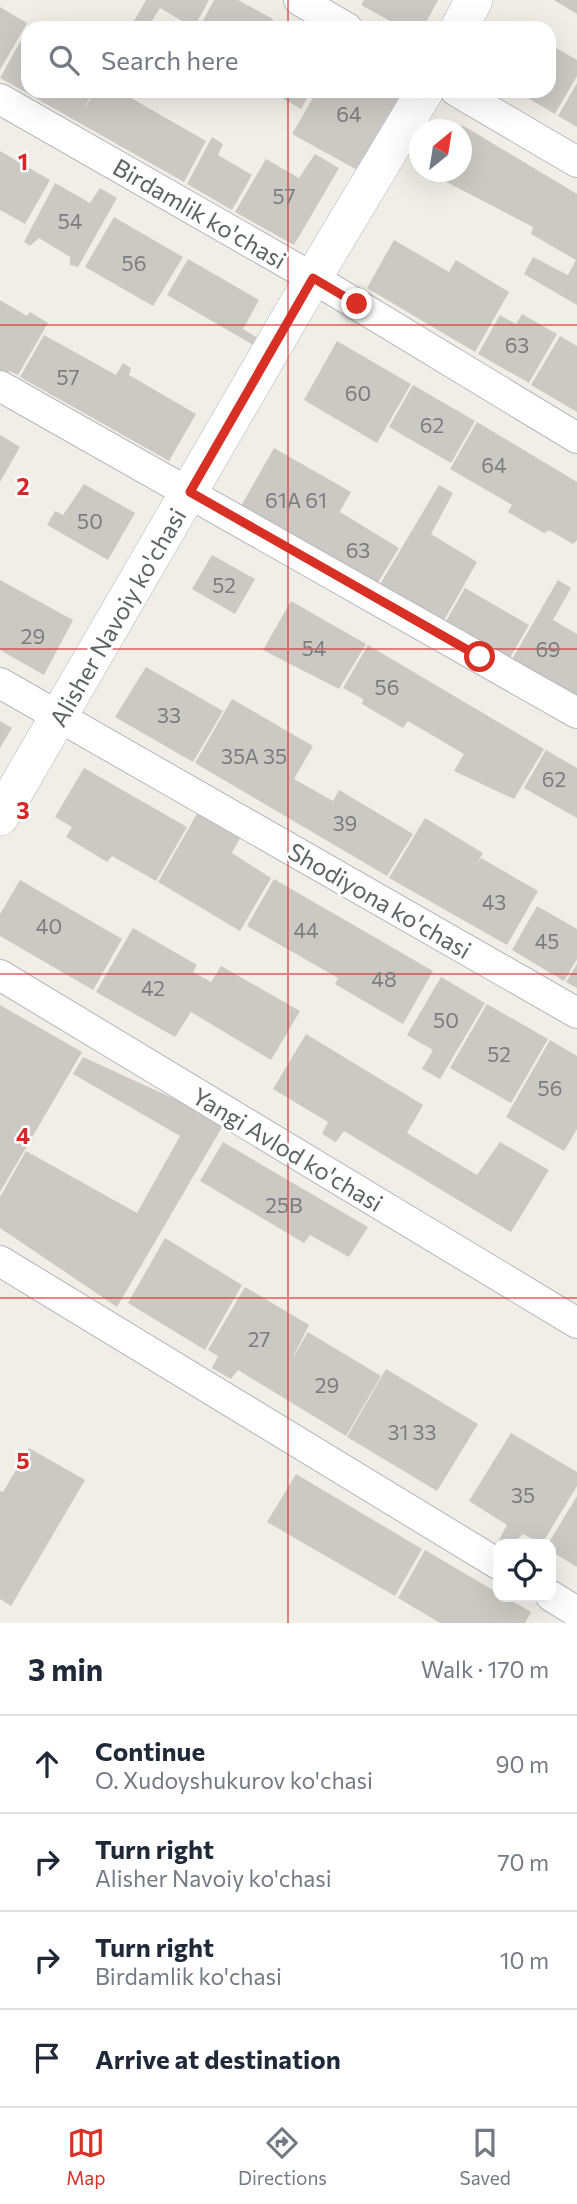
<!DOCTYPE html>
<meta charset="utf-8">
<style>
body{margin:0;font-family:Commissioner,sans-serif;background:#f6f6f7;color:#1f2937}
.controls{position:absolute;right:21px;bottom:21px;display:grid;overflow:hidden;border-radius:14px;box-shadow:0 7px 28px #0002}
.controls button{width:63px;height:63px;display:grid;place-items:center;padding:0;border:0;border-bottom:2px solid #e0e1e3;background:#fff;color:#1f2937;font:35px sans-serif}
.compass{position:absolute;left:409px;top:119px;width:63px;height:63px;border-radius:50%;background:#fff;box-shadow:0 7px 28px #0002;rotate:30deg}
.stop{position:absolute;width:21px;height:21px;margin:-16px;border:5px solid #d93025;border-radius:50%;background:#fff}
.stop.end{background:#d93025;border-color:#fff;box-shadow:0 2px 7px #0008}
.list{margin:0;padding:0;list-style:none}
h2{display:flex;justify-content:space-between;align-items:center;height:91px;margin:0;padding:0 28px;font-size:30px}
h2 small{font-size:23px;font-weight:400;color:#747a83}
.list li{display:grid;grid-template-columns:46px 1fr auto;gap:21px;align-items:center;box-sizing:border-box;height:98px;padding:0 28px;border-top:2px solid #e0e1e3}
.list b{display:block;font-size:26px;white-space:nowrap}
.list p{margin:0;font-size:23px;white-space:nowrap;color:#747a83}
.list em{font-size:23px;font-style:normal;color:#747a83}
.icon{flex:none;width:38px;height:38px;fill:none;stroke:currentColor;stroke-width:2;stroke-linecap:round;stroke-linejoin:round}
.map{position:relative;flex:none;width:577px;height:1623px;overflow:hidden}
.search{position:absolute;background:#fff;box-shadow:0 7px 28px #0002;left:21px;right:21px;top:21px;height:77px;display:flex;align-items:center;gap:18px;box-sizing:border-box;padding:0 24px;border-radius:21px;color:#747a83;font-size:26px}
.sheet{height:483px;background:#fff}
nav{display:flex;justify-content:space-around;align-items:center;box-sizing:border-box;height:98px;border-top:2px solid #e0e1e3;background:#fff;font-size:19px;color:#747a83}
nav a{display:grid;justify-items:center;gap:4px}
nav .on{color:#d93025}
.map>svg:first-child{display:block}
.building{fill:#ccc9c4}
.lines{fill:none;stroke-linecap:round;stroke-linejoin:round}
.minor-casing{stroke:#b4b7bb;stroke-width:32}
.tertiary-casing{stroke:#b4b7bb;stroke-width:38}
.minor{stroke:#fff;stroke-width:30}
.tertiary{stroke:#fff;stroke-width:37}
.route{stroke:#d93025;stroke-width:9}
.grid{fill:none;stroke:#d62828;stroke-width:2;stroke-opacity:0.55}
.labels{text-anchor:middle;dominant-baseline:central;stroke-width:5;stroke-linejoin:round;paint-order:stroke}
.number-label{font-size:21px;fill:#7a7c7e}
.street-label{font-size:24px;fill:#5e6266;stroke:#fff}
.grid-label{font-size:23px;text-anchor:middle;font-weight:bold;fill:#d62828;stroke:#fff;stroke-width:5;stroke-linejoin:round;paint-order:stroke}
</style>
<div class="map">
<svg width="577" height="1623" viewBox="0 0 577 1623">
<rect width="100%" height="100%" fill="#f0eee7"/>
<path class="building" d="M146 0H209L194 28 160 8 147 28H130Z
M214 0H238L273 19 268 28H199Z
M364 0H438L423 28H403L361 5Z
M554 0H577V14Z
M0 7 27 23 0 70Z
M30 24 36 28H28V91H93L84 110 95 91H119L206 141 184 182 0 78Z
M549 44 577 60V76L555 114 516 91H549Z
M577 83V127L558 116Z
M270 91H311L301 109Z
M317 91H405L359 171 292 134Z
M462 125 577 194V305L524 274 533 257 568 275 576 260 531 234 533 227 433 175 435 172H462V130H459Z
M212 137 223 144 218 155 252 175 232 210 187 184Z
M0 151 50 180 25 224 0 210Z
M315 154 339 168 294 245 235 212 266 159 299 178Z
M55 183 90 203 100 188 117 198 78 267 70 265V257L39 238 30 246 24 242Z
M114 217 183 257 153 306 85 267Z
M394 240 449 272 456 260 509 292 475 352 367 288Z
M188 259 259 300 243 329 261 340 257 347 167 295Z
M0 300 27 316 30 312 48 323 18 375 9 371 0 386Z
M522 314 557 334 529 383 478 354 500 315 516 324Z
M44 335 116 375 123 363 131 368 129 375 196 414 169 461 20 377Z
M560 336 577 346V412L531 385Z
M337 341 411 384 377 443 304 400Z
M413 385 475 421 451 463 389 427Z
M477 422 577 482V540L573 544 549 530 544 533 508 512 512 505 450 469Z
M0 435 20 447 0 482Z
M274 448 351 492 336 518 340 512 399 548 377 584 241 506Z
M84 484 135 513 108 560 47 525 55 511 63 515Z
M439 485 453 493 431 534 477 562 443 622 379 586Z
M212 555 255 579 235 614 192 589Z
M0 580 73 620 44 675 0 650Z
M558 580 571 588 553 620 577 634V701L510 663Z
M465 588 529 625 508 661 445 623Z
M291 601 366 644 339 689 263 650Z
M368 645 544 749 514 799 454 771 464 754 408 721 403 728 362 704 363 699 343 688Z
M146 667 223 711 193 762 115 717Z
M232 699 313 746 294 779 333 801 339 790 413 834 387 876 195 763Z
M0 721 12 728 0 748Z
M546 750 577 768V818L524 788Z
M84 768 187 827 156 881 112 856 107 862 66 837 72 827 55 817Z
M198 812 241 836 232 853 271 878 240 931 158 882Z
M425 818 483 853 475 867 481 858 538 891 507 945 389 878Z
M274 879 433 971 403 1024 335 984 338 978 247 926Z
M20 880 122 939 93 990 0 936V914Z
M537 906 577 929V959L564 981 512 950Z
M133 928 197 965 193 972 211 982 221 966 300 1011 271 1060 191 1012 175 1037 96 992Z
M577 964V988L566 982Z
M441 977 485 1003 440 1079 422 1069 433 1050 407 1035Z
M487 1004 548 1039 511 1103 450 1068Z
M0 1005 82 1052 0 1192Z
M306 1034 423 1105 407 1133 477 1175 500 1142 549 1170 511 1232 344 1131 336 1142 322 1134 328 1122 273 1089Z
M550 1040 577 1056V1129L564 1151 506 1117Z
M83 1057 225 1122 117 1307 0 1228V1197L26 1151 137 1213 180 1136 73 1074Z
M223 1142 368 1227 349 1257 310 1235 304 1243 200 1181Z
M165 1238 242 1285 205 1350 128 1303Z
M245 1287 309 1325 291 1361 308 1332 381 1376 346 1436 238 1370 231 1379 212 1368 218 1356 208 1350Z
M386 1369 478 1424 437 1491 347 1437Z
M511 1433 577 1472V1486L542 1544 523 1534 512 1544H506L499 1540 507 1525 469 1501Z
M29 1448 85 1480 11 1606 0 1599V1491L3 1492Z
M296 1474 422 1549 395 1596 267 1522Z
M577 1496V1567L551 1551V1544H548Z
M425 1550 498 1593V1597H505L531 1612 525 1623H440L398 1598Z"/>
<g class="lines">
<defs>
<path id="minor" d="M299 0 347 28
M456 91 577 162
M0 99 313 278 577 438
M0 386 577 713
M0 683 577 1013
M0 975 577 1323
M0 1261 498 1564
M551 1596 577 1612"/>
<path id="tertiary" d="M459 28 474 0
M0 817 313 278 425 91"/>
</defs>
<use href="#minor" class="minor-casing"/>
<use href="#tertiary" class="tertiary-casing"/>
<use href="#minor" class="minor"/>
<use href="#tertiary" class="tertiary"/>
</g>
<g class="lines">
<path class="route" d="M357 304 313 278 190 492 480 657"/>
</g>
<path class="grid" d="M288 0V28M288 91V1623M0 325H577M0 649H577M0 974H577M0 1298H577"/>
<g class="labels">
<g class="number-label">
<text x="349" y="113">64</text>
<text x="284" y="195">57</text>
<text x="70" y="220">54</text>
<text x="134" y="262">56</text>
<text x="517" y="344">63</text>
<text x="68" y="376">57</text>
<text x="358" y="392">60</text>
<text x="432" y="424">62</text>
<text x="494" y="464">64</text>
<text x="296" y="499">61A 61</text>
<text x="90" y="520">50</text>
<text x="358" y="549">63</text>
<text x="224" y="584">52</text>
<text x="33" y="635">29</text>
<text x="314" y="647">54</text>
<text x="548" y="648">69</text>
<text x="387" y="686">56</text>
<text x="169" y="714">33</text>
<text x="254" y="755">35A 35</text>
<text x="554" y="778">62</text>
<text x="345" y="822">39</text>
<text x="494" y="901">43</text>
<text x="49" y="925">40</text>
<text x="306" y="929">44</text>
<text x="547" y="940">45</text>
<text x="384" y="978">48</text>
<text x="153" y="987">42</text>
<text x="446" y="1019">50</text>
<text x="499" y="1053">52</text>
<text x="550" y="1087">56</text>
<text x="284" y="1204">25B</text>
<text x="259" y="1338">27</text>
<text x="327" y="1384">29</text>
<text x="412" y="1431">31 33</text>
<text x="523" y="1494">35</text>
</g>
<g class="street-label">
<text transform="translate(200 213) rotate(30)">Birdamlik ko'chasi</text>
<text transform="translate(117 617) rotate(-60)">Alisher Navoiy ko'chasi</text>
<text transform="translate(380 900) rotate(30)">Shodiyona ko'chasi</text>
<text transform="translate(288 1149) rotate(31)">Yangi Avlod ko'chasi</text>
</g>
</g>
<g class="grid-label">
<text x="23" y="170">1</text>
<text x="23" y="495">2</text>
<text x="23" y="819">3</text>
<text x="23" y="1144">4</text>
<text x="23" y="1469">5</text>
</g>
</svg>
<div class="controls">
<button><svg class="icon" aria-label="locate" viewBox="0 0 24 24"><circle cx="12" cy="12" r="6"/><path d="M12 2v4M12 18v4M2 12h4M18 12h4"/></svg></button>
</div>
<svg class="compass" viewBox="-18 -18 36 36"><path d="M0-13l5 13h-10z" fill="#e53935"/><path d="M0 13l5-13h-10z" fill="#747a83"/></svg>
<div class="stop" style="left:480px;top:657px"></div>
<div class="stop end" style="left:357px;top:304px"></div>
<div class="search"><svg class="icon" aria-label="search" viewBox="0 0 24 24"><circle cx="10" cy="10" r="6"/><path d="M15 15l6 6"/></svg>Search here</div>
</div>
<section class="sheet">
<h2>3 min<small>Walk · 170 m</small></h2>
<ul class="list">
<li><svg class="icon" aria-label="ahead" viewBox="0 0 24 24"><path d="M12 20V5M6 11l6-6 6 6"/></svg><div><b>Continue</b><p>O. Xudoyshukurov ko'chasi</p></div><em>90 m</em></li>
<li><svg class="icon" aria-label="right" viewBox="0 0 24 24"><path d="M7 20v-9h11M14 6l5 5-5 5"/></svg><div><b>Turn right</b><p>Alisher Navoiy ko'chasi</p></div><em>70 m</em></li>
<li><svg class="icon" aria-label="right" viewBox="0 0 24 24"><path d="M7 20v-9h11M14 6l5 5-5 5"/></svg><div><b>Turn right</b><p>Birdamlik ko'chasi</p></div><em>10 m</em></li>
<li><svg class="icon" aria-label="arrive" viewBox="0 0 24 24"><path d="M6 21V4h12l-3 4 3 4H6"/></svg><div><b>Arrive at destination</b></div></li>
</ul>
</section>
<nav>
<a class="on"><svg class="icon" aria-label="map" viewBox="0 0 24 24"><path d="M3 6l6-2 6 2 6-2v14l-6 2-6-2-6 2zM9 4v14M15 6v14"/></svg>Map</a>
<a><svg class="icon" aria-label="directions" viewBox="0 0 24 24"><path d="M12 3l9 9-9 9-9-9zM9 14v-3h6M13 9l2 2-2 2"/></svg>Directions</a>
<a><svg class="icon" aria-label="saved" viewBox="0 0 24 24"><path d="M7 4h10v16l-5-4-5 4z"/></svg>Saved</a>
</nav>
